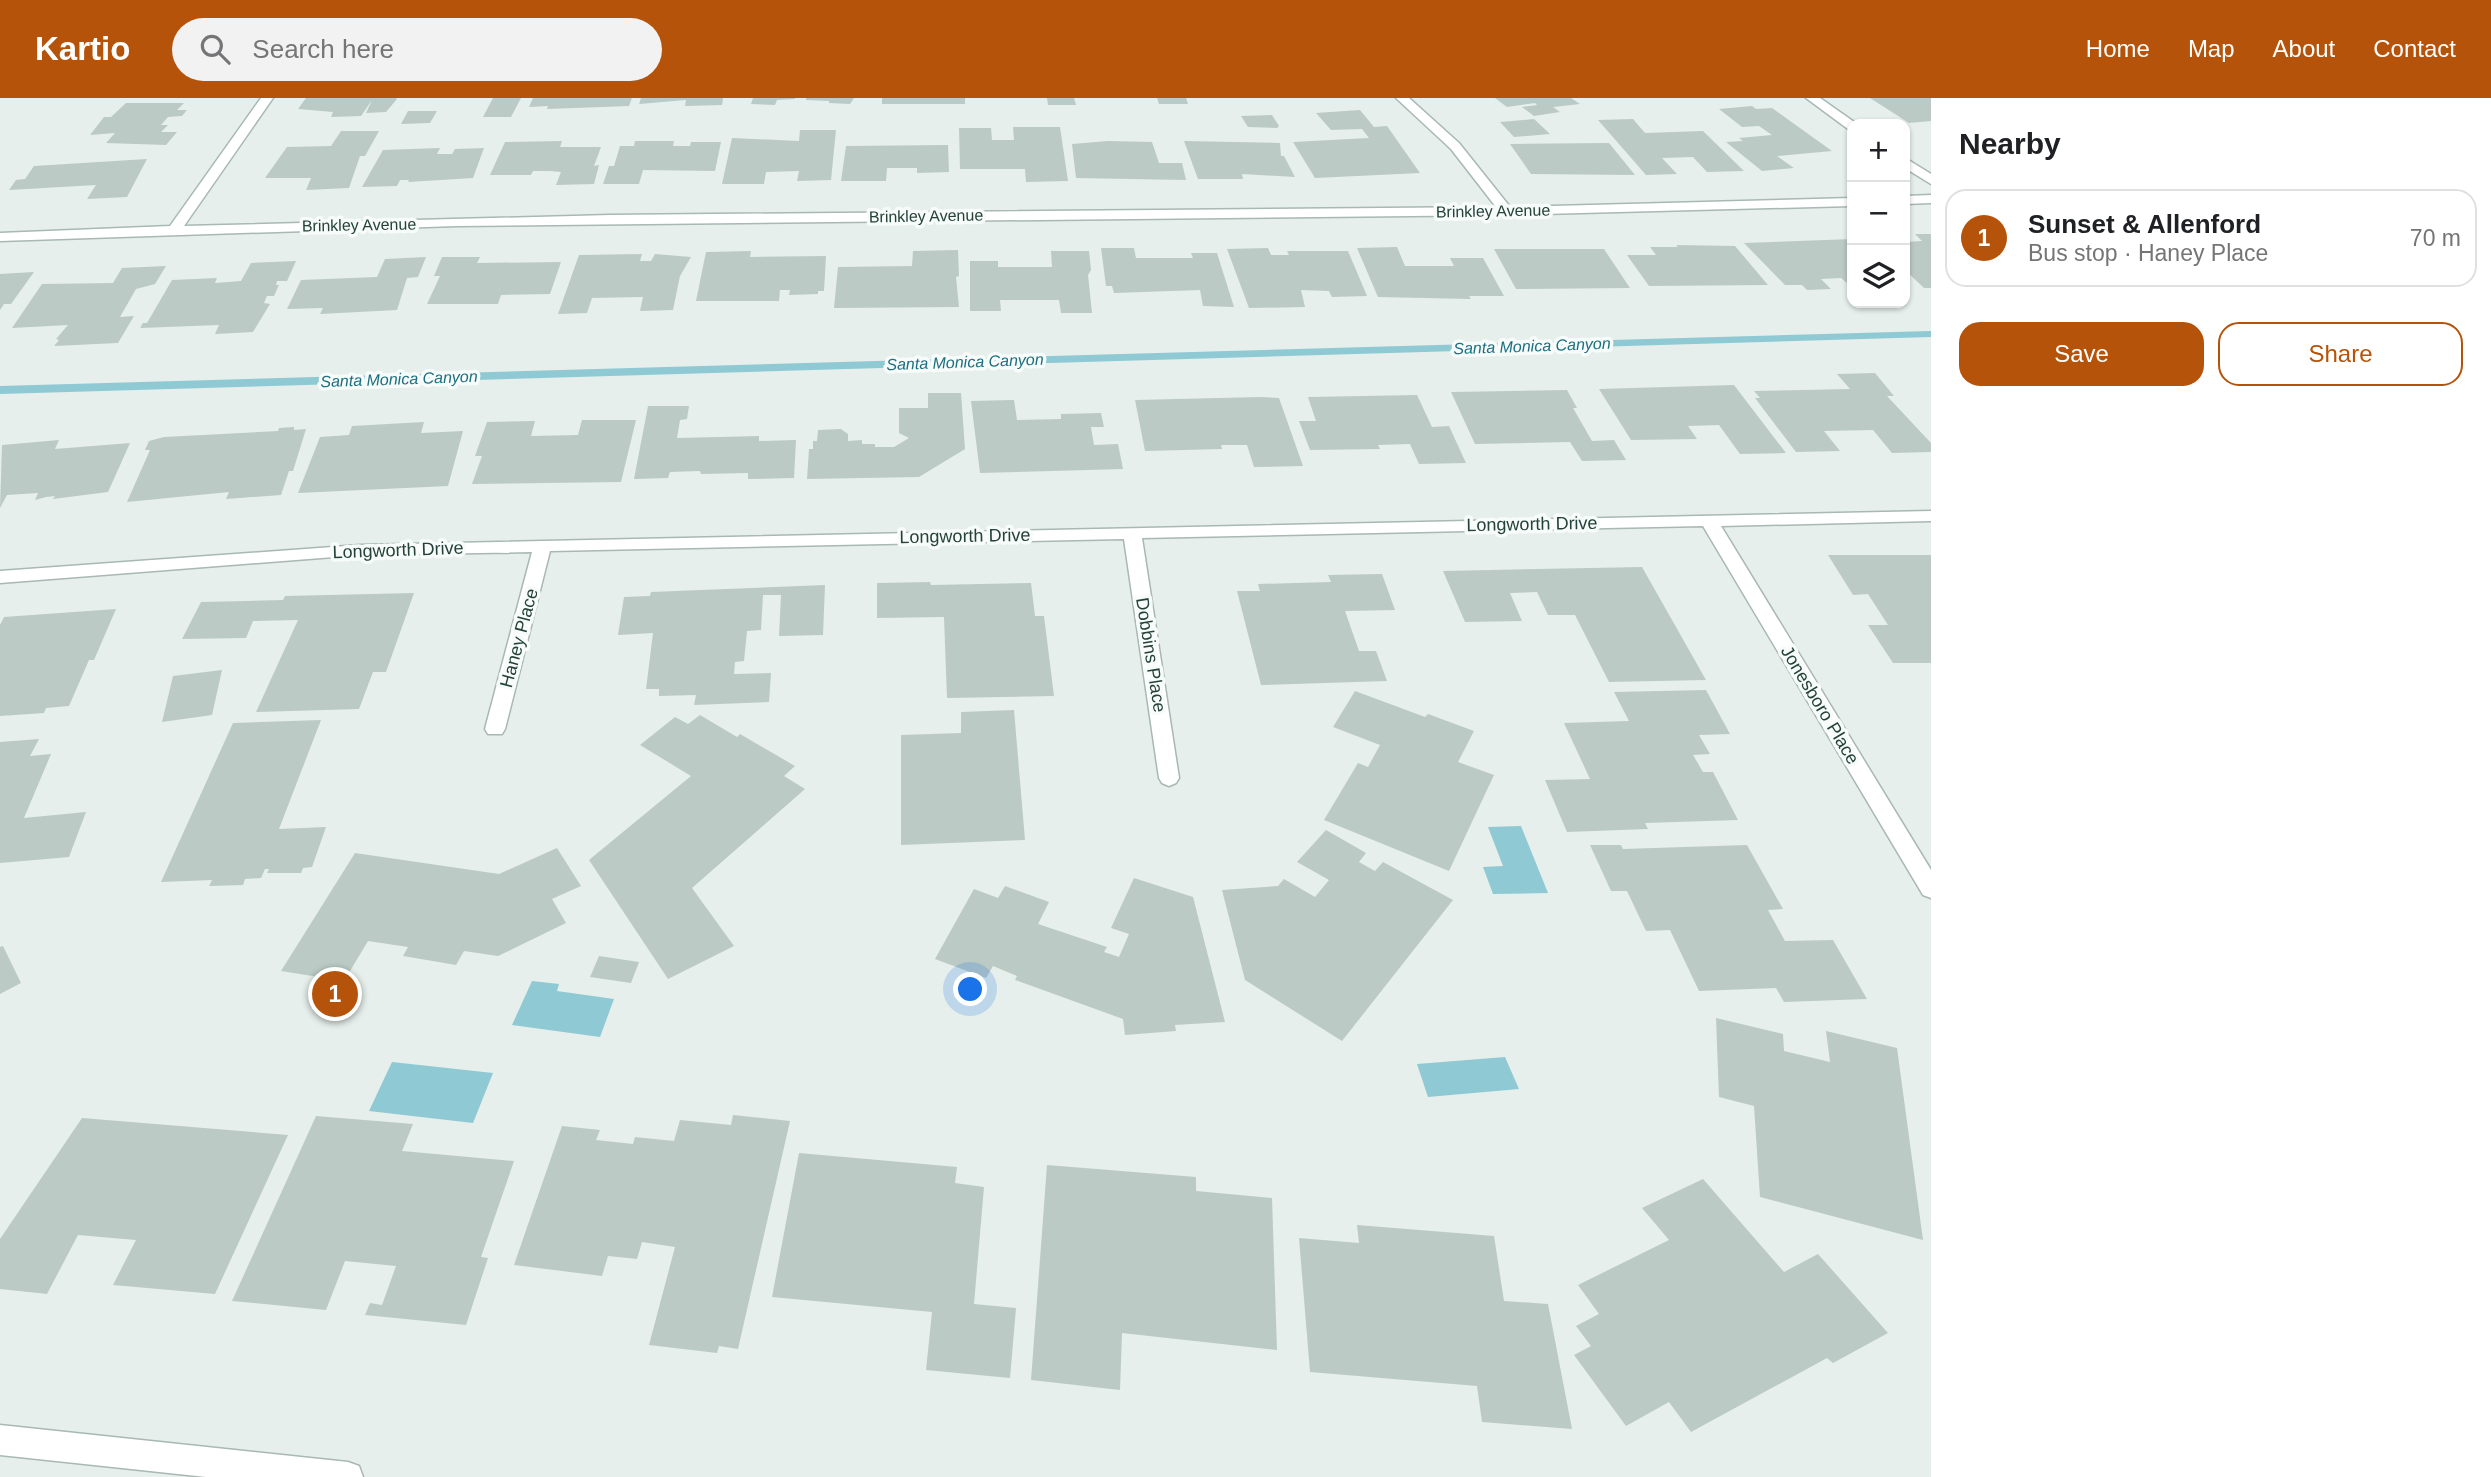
<!DOCTYPE html>
<meta charset="utf-8">
<style>
body{margin:0;font-family:Arial,sans-serif;background:#f2f2f2;color:#202124}
.controls{position:absolute;right:21px;top:21px;display:grid;overflow:hidden;border-radius:14px;box-shadow:0 2px 5px #0004}
.controls button{width:63px;height:63px;display:grid;place-items:center;padding:0;border:0;border-bottom:2px solid #e0e0e0;background:#fff;color:#202124;font:35px sans-serif}
.you{position:absolute;left:971px;top:892px;width:24px;height:24px;margin:-18px;border:5px solid #fff;border-radius:50%;background:#1a73e8;box-shadow:0 0 0 10px #1a73e833}
.badge{display:grid;place-items:center;width:46px;height:46px;border-radius:50%;background:#b45309;color:#fff;font-size:23px;font-weight:700}
.pin{position:absolute;translate:-50% -50%;border:4px solid #fff;box-shadow:0 2px 7px #0006}
.list{margin:0;padding:0;list-style:none}
h2{display:flex;justify-content:space-between;align-items:center;height:91px;margin:0;padding:0 28px;font-size:30px}
h2 small{font-size:23px;font-weight:400;color:#757577}
.list li{display:grid;grid-template-columns:46px 1fr auto;gap:21px;align-items:center;box-sizing:border-box;height:98px;margin:0 14px 14px;padding:0 14px;border:2px solid #e0e0e0;border-radius:21px}
.list b{display:block;font-size:26px;white-space:nowrap}
.list p{margin:0;font-size:23px;white-space:nowrap;color:#757577}
.list em{font-size:23px;font-style:normal;color:#757577}
.actions{display:flex;gap:14px;padding:21px 28px}
.actions a{flex:1;padding:16px 0;border:2px solid #b45309;border-radius:21px;text-align:center;font-size:24px;color:#b45309}
.actions .main{background:#b45309;color:#fff}
.icon{flex:none;width:38px;height:38px;fill:none;stroke:currentColor;stroke-width:2;stroke-linecap:round;stroke-linejoin:round}
.map{position:relative;flex:none;width:1931px;height:1379px;overflow:hidden}
header{display:flex;align-items:center;gap:42px;box-sizing:border-box;height:98px;padding:0 35px;background:#b45309;color:#fff}
header strong{font-size:33px}
nav{display:flex;gap:38px;margin-inline-start:auto;font-size:24px}
.search{width:490px;height:63px;background:#f2f2f2;display:flex;align-items:center;gap:18px;box-sizing:border-box;padding:0 24px;border-radius:38px;color:#757577;font-size:26px}
main{display:flex}
aside{flex:1;background:#fff}
.map>svg:first-child{display:block}
.water{fill:#8ec9d4}
.lines{fill:none;stroke-linecap:round;stroke-linejoin:round}
.stream{fill:#8ec9d4;fill-rule:evenodd}
.building{fill:#bbcac4}
.minor-casing{stroke:#a8b8b2;stroke-width:3}
.minor{fill:#fff;fill-rule:evenodd}
.labels{text-anchor:middle;dominant-baseline:central;stroke-width:7;stroke-linejoin:round;paint-order:stroke}
.far-street-label{font-size:16px;fill:#24423a;stroke:#f7fbf9}
.far-water-label{font-size:16px;font-style:italic;fill:#1c6f80;stroke:#f7fbf9}
.street-label{font-size:18px;fill:#24423a;stroke:#f7fbf9}
</style>
<header>
<strong>Kartio</strong>
<div class="search"><svg class="icon" aria-label="search" viewBox="0 0 24 24"><circle cx="10" cy="10" r="6"/><path d="M15 15l6 6"/></svg>Search here</div>
<nav><a>Home</a><a>Map</a><a>About</a><a>Contact</a></nav>
</header>
<main>
<div class="map">
<svg width="1931" height="1379" viewBox="0 0 1931 1379">
<rect width="100%" height="100%" fill="#e6efeb"/>
<path class="water" d="M1521 728 1548 795 1493 796 1483 769 1503 768 1488 729Z
M532 883 559 886 557 893 614 901 600 939 512 927Z
M1505 959 1519 991 1428 999 1417 966Z
M392 964 493 975 473 1025 369 1013Z"/>
<g class="lines">
<path class="stream" d="M1931 233V239L0 296V288Z"/>
</g>
<path class="building" d="M306 0H396L397 1 386 14 366 15 372 2 361 18 331 19 333 14 298 11Z
M493 0H521L511 19H483Z
M533 0H632L629 8 547 11 548 8 529 9Z
M641 0H723L722 7 685 8 686 2 639 6Z
M753 0H795V1L777 2 775 7 751 6Z
M806 0H854L850 6 829 5V3L806 2Z
M882 0H965V6H882Z
M1047 0H1074L1076 7H1048Z
M1157 0H1186L1188 6H1159Z
M1495 0H1571L1580 6 1553 9 1560 14 1534 18 1522 9 1537 7 1535 5 1507 9Z
M1870 0H1931V23L1909 25Z
M126 5H184L177 12H187L182 18 168 19 161 27H168L161 34H177L166 47 106 45 115 35 90 37 104 19H111Z
M1752 8 1756 11 1772 10 1832 53 1777 58 1794 70 1762 73 1726 44 1743 43 1739 40 1772 37 1759 28 1742 29 1719 11Z
M1360 12 1374 29 1387 28 1420 75 1315 80 1293 44 1369 40 1362 31 1331 32 1316 15Z
M408 13H437L430 25 401 26Z
M1272 17 1279 28 1277 30 1248 29 1241 18Z
M1534 21 1550 36 1514 39 1500 24Z
M1633 21 1645 35 1703 33 1744 73 1707 74 1693 59 1662 60 1677 76 1646 77 1598 22Z
M1013 29H1060L1068 83 1026 84 1025 71H960L959 30H991L992 42H1014Z
M800 32H836L831 82 797 83 799 73 766 74 764 86H722L732 40 799 43Z
M341 33H379L365 58H360L349 90 306 92 311 80H265L287 49 331 48Z
M562 43 560 49H601L594 68 599 67 594 86 556 87 561 74 550 73H533L531 77H490L505 44Z
M635 43H674L673 48H690L691 44H721L715 73 643 72 639 86H603L609 68H614L620 48H634Z
M1108 43 1152 44 1159 65H1182L1186 82 1076 80 1072 46Z
M1184 43 1280 45 1281 58H1284L1295 79 1242 76 1243 81H1198Z
M1609 45 1635 77 1531 76 1510 46Z
M948 47 949 74 917 75V70H887L886 83H841L846 48Z
M440 50 437 56H452L455 51 484 50 473 80 408 84 409 82H400L397 88 362 89 383 52Z
M147 61 127 99 87 101 96 87 9 92 16 82 25 81 34 68Z
M1915 136H1931V190H1924L1905 172V144L1922 143Z
M1852 141V186H1848L1841 180 1821 181 1831 191 1807 192 1802 187H1785L1744 145Z
M1676 147 1735 148 1768 187 1649 188 1627 157H1656L1650 149H1678Z
M1397 149 1405 168H1454L1450 160H1483L1504 198H1469L1471 201 1378 199 1357 150Z
M1101 150H1134L1136 160H1193L1191 155H1217L1234 209 1203 208 1200 192 1114 195 1112 188H1106Z
M1268 150 1271 157H1289L1287 153H1348L1367 198 1332 199 1329 193 1301 192 1305 209 1249 210 1227 151Z
M1494 151H1604L1630 190 1516 191Z
M958 152 959 178 956 179 959 209 834 210 838 169 912 168 913 153Z
M751 153 750 159 826 158 824 193H818V196L789 197 790 192H780L779 203H696L706 154Z
M1051 153H1089L1091 172 1088 177 1092 215H1061L1059 202H1000L1001 213H970V163H998V169H1052Z
M642 156 640 163H651L655 156 691 159 680 178 673 212 640 213 643 199 592 200 587 215 558 216 579 157Z
M426 159 418 179 407 180 397 212 320 216 323 210 287 211 301 182 377 179 385 161Z
M442 159H480L477 165 561 164 550 196 501 197 498 206H427L440 178H434Z
M296 163 287 183H277L276 187H279L274 198H267L264 205 270 206 253 234 215 236 219 227 140 230 143 225H147L172 182 217 180 215 185 241 183 251 165Z
M166 168 155 186 136 191 120 219 134 218 118 245 54 248 59 242 56 241 68 227 12 230 42 186 113 185 122 170Z
M34 174 11 206H4L0 212V176Z
M1875 275 1894 298H1887L1931 345V354L1892 355 1873 332 1824 333 1840 353 1796 354 1755 300H1760L1754 293 1850 291 1837 276Z
M1734 287 1786 355 1740 356 1719 327 1688 328 1697 341 1631 342 1599 291Z
M1567 292 1577 310H1573L1592 343 1614 342 1626 362 1582 363 1570 344 1475 346 1451 294Z
M928 295H961L965 351 919 379 807 381 809 351H813V343H817L818 332 841 331 848 336V343L862 342V346H875V349H894L909 340 899 335V310H928Z
M1417 297 1432 329 1449 328 1466 365 1419 366 1410 346 1378 347 1380 351 1310 352 1299 323H1316L1308 299Z
M1261 299 1279 300 1303 368 1254 369 1247 347H1221L1222 351 1145 353 1135 302Z
M1014 302 1017 322 1061 321V316L1101 315 1104 329H1091L1094 347 1118 346 1123 371 980 375 971 303Z
M648 308H689L687 321 680 322 677 340 759 338V343L796 342 794 380 748 381V375L701 376 700 373 670 374 668 380 634 381Z
M582 322H636L621 384 472 386 482 358H475L487 324 535 323 531 338 578 337Z
M424 324 421 335 463 333 448 388 298 395 320 339 349 337 352 328Z
M294 329V332L306 331 293 373H289L281 397 226 401 229 394 127 404 150 352H145L149 343 164 339 278 333 279 330Z
M59 342 55 351 130 345 108 394 53 401 55 398 46 399 35 402 38 395 7 397 0 410 2 347Z
M1828 457H1931V565H1893L1868 527H1888L1868 496 1853 497Z
M1642 469 1706 582 1609 584 1575 517H1548L1537 494 1510 495 1522 523 1465 524 1443 473Z
M1382 476 1395 512 1345 513 1359 553H1376L1387 583 1261 587 1237 493H1260L1258 486 1331 484 1328 477Z
M930 484 931 487 1031 485 1035 518H1044L1054 598 947 600 944 519 877 520V485Z
M825 487 823 537 779 538 781 497H763L761 532 747 533 744 563 735 564 734 576 771 575 769 604 694 607 696 597 659 598V591H646L653 535 618 537 624 499 650 498 651 494Z
M414 495 386 574H373L359 611 256 614 298 522 253 523 246 540 182 541 201 504 283 502 285 498Z
M116 511 94 562H89L69 608 46 610 44 615 0 618V527L4 519Z
M222 572 212 617 162 624 173 578Z
M1706 592 1730 636 1699 637 1710 656 1693 657 1703 674H1713L1738 722 1645 725 1648 731 1567 734 1545 682 1590 681 1564 625 1629 623 1614 594Z
M1355 593 1425 619 1428 616 1474 633 1458 664 1494 677 1449 773 1324 722 1358 665 1368 669 1380 647 1333 629Z
M1014 612 1025 742 901 747V637L961 635V614Z
M700 617 737 639 740 636 795 668 784 678 805 691 692 790 734 848 668 881 589 762 691 678 640 647 675 619 688 626Z
M321 622 279 731 326 729 312 769 303 770 301 775H267L269 771H265L261 780 245 781 243 787 209 788 212 782 161 784 233 625Z
M39 641 30 658 51 656 24 720 86 714 69 759 0 765V644Z
M1326 732 1366 755 1359 764 1375 773 1383 764 1453 802 1342 943 1245 882 1222 792 1278 788 1284 781 1315 799 1329 782 1297 764Z
M1590 747H1621L1623 751 1747 747 1783 811 1768 812 1785 843 1833 842 1867 901 1784 904 1776 890 1699 893 1670 832 1646 833 1627 793H1611Z
M557 750 581 788 552 801 566 825 498 858 464 853 456 867 403 858 408 849 368 843 344 883 281 873 355 755 499 776Z
M1134 780 1193 799 1225 924 1175 927 1176 933 1125 937 1123 921 1015 882 1017 878 993 868 986 880 935 861 974 791 998 800 1005 788 1049 804 1038 826 1107 849 1104 854 1119 859 1129 836 1111 830Z
M3 848 21 885 0 896V849Z
M599 858 639 864 631 885 590 879Z
M1716 920 1783 936 1784 953 1830 964 1826 933 1897 950 1923 1142 1760 1099 1754 1008 1719 999Z
M733 1017 790 1023 738 1251 719 1248 717 1255 649 1247 675 1149 642 1144 637 1161 608 1158 602 1178 514 1167 562 1028 600 1032 596 1042 633 1046 635 1039 674 1043 680 1022 731 1027Z
M316 1018 413 1026 402 1053 514 1063 481 1159 488 1160 466 1227 365 1217 370 1205 382 1207 396 1168 345 1163 326 1212 232 1203Z
M82 1020 288 1037 215 1196 113 1187 136 1142 78 1137 47 1196 0 1191V1141Z
M799 1055 957 1069 955 1085 984 1089 974 1206 1016 1210 1010 1280 926 1272 932 1214 772 1199Z
M1047 1067 1196 1079V1093L1272 1100 1277 1252 1122 1235 1120 1292 1031 1282Z
M1703 1081 1784 1174 1818 1156 1888 1235 1833 1265 1827 1260 1691 1334 1669 1304 1626 1328 1574 1257 1591 1248 1576 1228 1599 1216 1578 1187 1669 1142 1642 1110Z
M1357 1127 1494 1138 1504 1203 1548 1206 1572 1331 1482 1324 1477 1288 1310 1274 1299 1140 1359 1145Z"/>
<g class="lines">
<defs>
<path id="minor" d="M261 0H273L184 128 610 117 1496 109 1451 51 1396 0H1409L1459 45 1510 109 1852 100V108L1506 117 457 128 0 143V135L170 128Z
M1806 0H1820L1857 26H1852V32L1848 31Z
M1905 60 1931 76V86L1905 70Z
M1931 97V105L1905 106V98Z
M1931 413V423L1721 428 1931 772V800L1923 797 1703 428 1142 440 1179 680 1176 685 1169 688 1162 685 1159 680 1124 441 550 453 505 631 502 636H488L485 631 532 454 360 457 0 485V473L360 447Z
M0 1327 348 1364 359 1368 363 1379H206L0 1357Z"/>
</defs>
<use href="#minor" class="minor-casing"/>
<use href="#minor" class="minor"/>
</g>
<g class="labels">
<g class="far-street-label">
<text transform="translate(1493 113) rotate(-1)">Brinkley Avenue</text>
<text transform="translate(926 118) rotate(-1)">Brinkley Avenue</text>
<text transform="translate(359 127) rotate(-1)">Brinkley Avenue</text>
</g>
<g class="far-water-label">
<text transform="translate(1532 248) rotate(-2)">Santa Monica Canyon</text>
<text transform="translate(965 264) rotate(-2)">Santa Monica Canyon</text>
<text transform="translate(399 281) rotate(-2)">Santa Monica Canyon</text>
</g>
<g class="street-label">
<text transform="translate(1532 426) rotate(-1)">Longworth Drive</text>
<text transform="translate(965 438) rotate(-1)">Longworth Drive</text>
<text transform="translate(398 452) rotate(-2)">Longworth Drive</text>
<text transform="translate(519 540) rotate(-75)">Haney Place</text>
<text transform="translate(1151 557) rotate(81)">Dobbins Place</text>
<text transform="translate(1820 607) rotate(59)">Jonesboro Place</text>
</g>
</g>
</svg>
<div class="controls">
<button>+</button>
<button>−</button>
<button><svg class="icon" aria-label="layers" viewBox="0 0 24 24"><path d="M12 4l9 5-9 5-9-5zM3 14l9 5 9-5"/></svg></button>
</div>
<div class="you"></div>
<div class="pin badge" style="left:335px;top:896px">1</div>
</div>
<aside>
<h2>Nearby<small></small></h2>
<ul class="list">
<li><span class="badge">1</span><div><b>Sunset &amp; Allenford</b><p>Bus stop · Haney Place</p></div><em>70 m</em></li>
</ul>
<div class="actions"><a class="main">Save</a><a>Share</a></div>
</aside>
</main>
